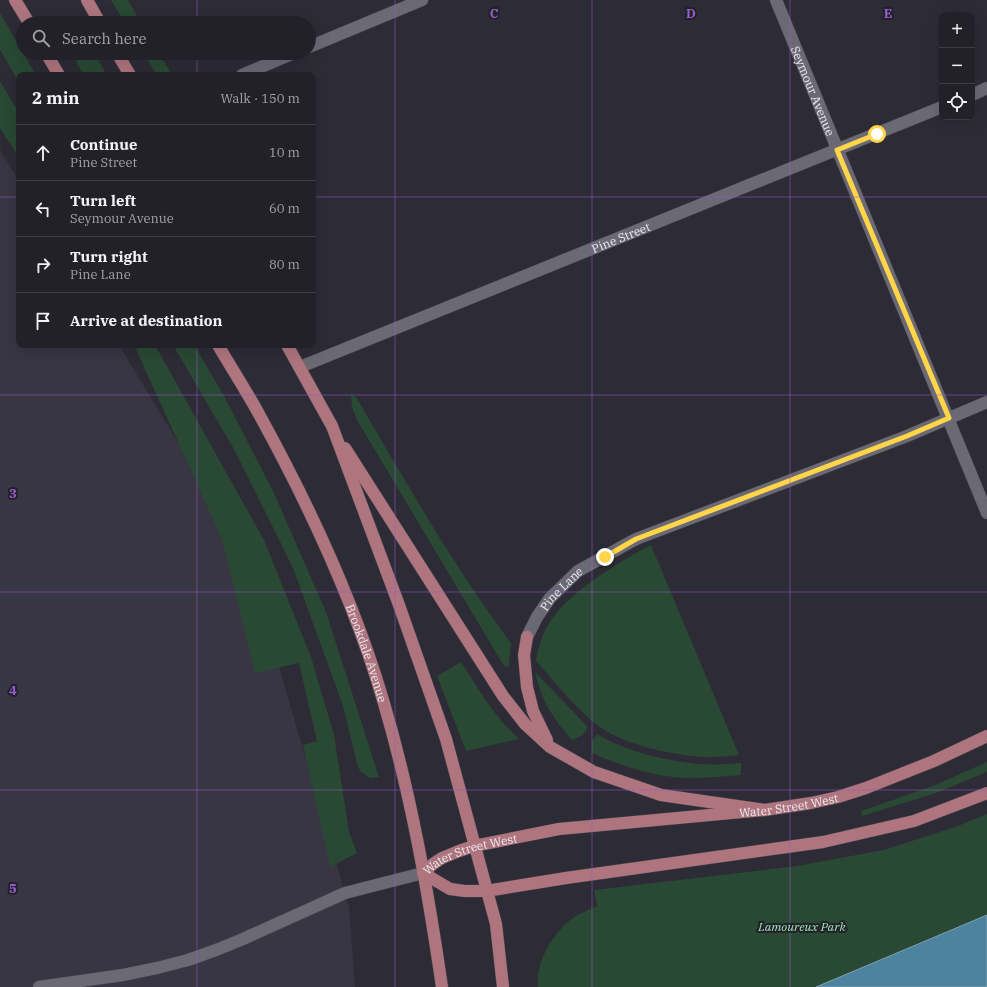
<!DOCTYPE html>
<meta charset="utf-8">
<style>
body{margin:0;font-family:"IBM Plex Serif",serif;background:#2a2830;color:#f1f3f6}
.controls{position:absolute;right:12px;top:12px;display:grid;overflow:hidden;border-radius:8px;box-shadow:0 4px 16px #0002}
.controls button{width:36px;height:36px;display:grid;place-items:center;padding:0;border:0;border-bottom:1px solid #3f3e45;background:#222028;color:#f1f3f6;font:20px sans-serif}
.stop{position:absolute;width:12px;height:12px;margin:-9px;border:3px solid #ffd54a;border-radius:50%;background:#fff}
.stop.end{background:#ffd54a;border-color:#fff;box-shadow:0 1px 4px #0008}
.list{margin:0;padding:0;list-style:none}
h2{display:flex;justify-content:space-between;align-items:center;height:52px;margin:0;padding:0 16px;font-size:17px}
h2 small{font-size:13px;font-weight:400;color:#a2a3a8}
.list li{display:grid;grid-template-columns:26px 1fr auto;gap:12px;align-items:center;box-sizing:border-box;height:56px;padding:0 16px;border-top:1px solid #3f3e45}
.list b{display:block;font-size:15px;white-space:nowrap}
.list p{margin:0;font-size:13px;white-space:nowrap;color:#a2a3a8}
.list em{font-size:13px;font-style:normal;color:#a2a3a8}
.icon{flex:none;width:22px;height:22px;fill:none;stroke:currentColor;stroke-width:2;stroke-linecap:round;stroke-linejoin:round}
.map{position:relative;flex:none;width:987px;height:987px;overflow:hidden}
.search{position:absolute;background:#222028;box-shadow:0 4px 16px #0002;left:16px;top:16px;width:300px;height:44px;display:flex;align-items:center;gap:10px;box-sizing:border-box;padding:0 14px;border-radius:22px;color:#a2a3a8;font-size:15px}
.panel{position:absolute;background:#222028;box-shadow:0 4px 16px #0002;left:16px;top:72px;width:300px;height:276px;border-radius:8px}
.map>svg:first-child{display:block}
.built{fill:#393644}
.green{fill:#294934}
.water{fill:#4d839e;stroke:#7ca2b7}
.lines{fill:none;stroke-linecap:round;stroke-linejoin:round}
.minor-casing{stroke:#48474f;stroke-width:13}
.major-casing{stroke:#48474f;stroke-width:13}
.minor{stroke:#6b6974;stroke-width:12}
.major{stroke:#ae757e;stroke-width:12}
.route{stroke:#ffd54a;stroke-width:5}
.grid{fill:none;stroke:#975ccb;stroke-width:1;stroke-opacity:0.55}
.labels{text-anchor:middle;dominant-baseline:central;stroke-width:4;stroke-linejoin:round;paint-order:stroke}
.street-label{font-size:12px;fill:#ebeaf0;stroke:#23212a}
.park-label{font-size:12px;font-style:italic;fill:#9ee7b5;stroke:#23212a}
.grid-label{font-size:13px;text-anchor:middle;font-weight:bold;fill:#975ccb;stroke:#23212a;stroke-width:4;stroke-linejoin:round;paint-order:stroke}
</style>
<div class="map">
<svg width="987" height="987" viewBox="0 0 987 987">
<rect width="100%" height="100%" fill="#2d2b35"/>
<path class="built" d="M0 150 19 181V345H119L247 557 349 907 355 987H0Z"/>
<path class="green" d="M111 0H128L141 23H125Z
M0 13 36 75H19V82L0 50Z
M71 53H94L107 75H84Z
M143 53H159L171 73 170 75H157Z
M0 81 19 113V158L0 128Z
M134 345H155L264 540 311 657 334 735 349 832 357 853 330 867 303 745 317 741 299 663 255 673 222 539Z
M173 345H194L223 394 273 491 326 612 379 777 370 778 361 772 358 767 343 706 293 568 235 451Z
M351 394 356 397C405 480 453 566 511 643L509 665 507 667 504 666 357 420 352 407Z
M651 545 739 755C727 756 714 758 702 757 674 755 626 745 603 729 580 714 555 682 536 661 538 645 544 629 554 616 572 591 623 559 651 545Z
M461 662C479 690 495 717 519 739L466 751 437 676Z
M535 672 588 727 583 735 572 740C552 717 542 702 535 672Z
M597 734C626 752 667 761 700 764 713 765 727 764 741 763V775C725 776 709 778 692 778 657 778 624 767 592 753V741Z
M987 762V772L936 793 862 816 861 811 933 786Z
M987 814V915L816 987H538C535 963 553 932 573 918 580 913 589 910 597 906L594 890 797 866 884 850 958 826Z"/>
<path class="water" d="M987 915V987H816Z"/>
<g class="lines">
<defs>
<g id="minor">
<path id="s1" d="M776 0 987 513"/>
<path d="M309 47 422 0"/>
<path d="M242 75 294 53"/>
<path d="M972 95 987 88"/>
<path id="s2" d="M300 367 942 107"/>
<path id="s3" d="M527 637 537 617 550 598 578 571 636 539 907 436 987 402"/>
<path d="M39 987 123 975 157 968 188 960 216 950 243 939 345 893 423 873"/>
</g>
<g id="major">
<path d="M15 0 29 23"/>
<path d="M87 0 100 23"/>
<path d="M46 53 59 75"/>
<path d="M117 53 130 75"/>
<path id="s4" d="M218 345C232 369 247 392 260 416 310 507 354 601 383 700 411 794 428 891 442 987"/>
<path d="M287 345 332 426 399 605 446 739 496 924 503 987"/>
<path d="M345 448 503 696 525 724 550 747 594 772 661 795 765 810"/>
<path d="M527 637 524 655 527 687 533 711 547 740"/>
<path id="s5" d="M423 873 433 864 442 858 459 851 474 846 559 829 765 810 811 803 838 797 866 788 934 761 987 736"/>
<path d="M423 873 450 889 465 891H486L566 878 823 842 914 821 987 793"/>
</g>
</defs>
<use href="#minor" class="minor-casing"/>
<use href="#major" class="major-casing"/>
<use href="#minor" class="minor"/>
<use href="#major" class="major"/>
</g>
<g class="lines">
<path class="route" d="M605 557 636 539 907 436 949 418 837 150 877 134"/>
</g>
<path class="grid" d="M197 0V23M395 0V987M592 0V987M790 0V987M197 53V75M0 197H19M313 197H987M197 345V987M0 395H987M0 592H987M0 790H987"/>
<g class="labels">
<g class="street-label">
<text stroke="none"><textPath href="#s1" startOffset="98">Seymour Avenue</textPath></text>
<text stroke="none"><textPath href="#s2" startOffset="346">Pine Street</textPath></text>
<text stroke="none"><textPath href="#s3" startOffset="60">Pine Lane</textPath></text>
<text stroke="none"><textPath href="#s4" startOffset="343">Brookdale Avenue</textPath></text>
<text stroke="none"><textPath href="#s5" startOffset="376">Water Street West</textPath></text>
<text stroke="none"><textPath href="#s5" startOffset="52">Water Street West</textPath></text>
</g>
<g class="park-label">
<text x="802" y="926">Lamoureux Park</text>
</g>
</g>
<g class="grid-label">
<text x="494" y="18">C</text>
<text x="691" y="18">D</text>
<text x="888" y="18">E</text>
<text x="13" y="498">3</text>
<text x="13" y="695">4</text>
<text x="13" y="893">5</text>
</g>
</svg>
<div class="controls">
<button>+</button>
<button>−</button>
<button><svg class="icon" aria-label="locate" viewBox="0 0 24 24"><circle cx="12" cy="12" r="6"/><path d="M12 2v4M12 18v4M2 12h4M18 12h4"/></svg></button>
</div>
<div class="stop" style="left:877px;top:134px"></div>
<div class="stop end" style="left:605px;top:557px"></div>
<div class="search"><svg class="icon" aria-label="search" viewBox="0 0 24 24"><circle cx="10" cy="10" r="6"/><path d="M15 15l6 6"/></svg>Search here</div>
<section class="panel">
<h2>2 min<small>Walk · 150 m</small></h2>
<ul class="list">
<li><svg class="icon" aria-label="ahead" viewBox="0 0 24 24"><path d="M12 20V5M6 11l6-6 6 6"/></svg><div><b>Continue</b><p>Pine Street</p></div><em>10 m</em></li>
<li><svg class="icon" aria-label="left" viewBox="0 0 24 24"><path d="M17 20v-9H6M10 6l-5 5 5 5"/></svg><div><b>Turn left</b><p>Seymour Avenue</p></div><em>60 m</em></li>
<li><svg class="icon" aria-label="right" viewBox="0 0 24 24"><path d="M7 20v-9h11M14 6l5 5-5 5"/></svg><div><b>Turn right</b><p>Pine Lane</p></div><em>80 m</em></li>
<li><svg class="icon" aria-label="arrive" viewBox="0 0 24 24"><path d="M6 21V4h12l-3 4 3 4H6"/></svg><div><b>Arrive at destination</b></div></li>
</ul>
</section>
</div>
